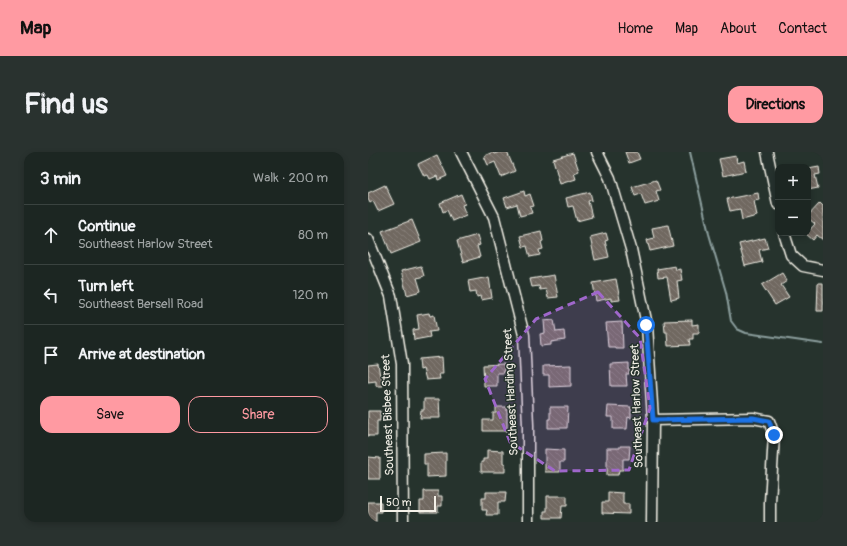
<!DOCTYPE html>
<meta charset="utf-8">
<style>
body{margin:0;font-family:Pangolin,sans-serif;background:#29322f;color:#f1f3f6}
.controls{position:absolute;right:12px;top:12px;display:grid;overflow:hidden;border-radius:8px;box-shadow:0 2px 6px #0003}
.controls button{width:36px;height:36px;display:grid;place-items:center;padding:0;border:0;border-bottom:1px solid #3a4340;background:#1c2622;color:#f1f3f6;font:20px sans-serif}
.scale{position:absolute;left:12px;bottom:10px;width:56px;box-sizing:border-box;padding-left:4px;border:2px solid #f4f1e8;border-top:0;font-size:11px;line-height:14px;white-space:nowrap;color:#f4f1e8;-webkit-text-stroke:3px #26332d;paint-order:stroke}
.stop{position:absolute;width:12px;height:12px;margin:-9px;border:3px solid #1a73e8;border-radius:50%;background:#fff}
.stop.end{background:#1a73e8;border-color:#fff;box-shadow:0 1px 4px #0008}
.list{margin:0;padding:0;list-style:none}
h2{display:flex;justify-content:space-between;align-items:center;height:52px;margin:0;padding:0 16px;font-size:17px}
h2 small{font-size:13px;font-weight:400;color:#a0a5a5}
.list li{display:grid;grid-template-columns:26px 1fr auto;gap:12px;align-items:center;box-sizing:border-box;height:60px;padding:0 16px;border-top:1px solid #3a4340}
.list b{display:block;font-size:15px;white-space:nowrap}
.list p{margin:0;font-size:13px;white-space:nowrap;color:#a0a5a5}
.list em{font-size:13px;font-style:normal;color:#a0a5a5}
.actions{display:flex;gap:8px;padding:12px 16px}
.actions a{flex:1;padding:9px 0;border:1px solid #ff9aa2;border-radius:12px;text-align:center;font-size:14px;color:#ff9aa2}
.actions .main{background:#ff9aa2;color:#111}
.icon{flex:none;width:22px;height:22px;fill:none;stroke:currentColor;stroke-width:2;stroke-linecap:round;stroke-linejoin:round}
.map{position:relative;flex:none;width:455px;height:370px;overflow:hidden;border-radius:12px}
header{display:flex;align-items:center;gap:24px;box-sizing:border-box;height:56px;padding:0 20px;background:#ff9aa2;color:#111}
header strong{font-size:19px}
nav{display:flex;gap:22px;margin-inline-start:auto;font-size:14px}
.intro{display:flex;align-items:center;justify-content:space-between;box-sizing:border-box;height:96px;padding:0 24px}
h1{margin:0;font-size:28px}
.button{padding:10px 18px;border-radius:12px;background:#ff9aa2;color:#111;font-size:14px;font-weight:700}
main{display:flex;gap:24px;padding:0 24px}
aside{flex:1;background:#1c2622;border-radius:12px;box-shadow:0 2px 6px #0003}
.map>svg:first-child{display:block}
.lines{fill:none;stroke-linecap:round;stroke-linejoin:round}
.stream{stroke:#8c9f9e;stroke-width:2}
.building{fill:url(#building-back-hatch);stroke:#f4f1e8}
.minor-casing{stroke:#f4f1e8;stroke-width:13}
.minor{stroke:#26332d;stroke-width:10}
.route{stroke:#1a73e8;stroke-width:5}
.marked{fill:#9f67cb;fill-opacity:0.2;stroke:#9f67cb;stroke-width:3;stroke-dasharray:8 5;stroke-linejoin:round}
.labels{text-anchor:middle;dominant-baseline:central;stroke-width:3;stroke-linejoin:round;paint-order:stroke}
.street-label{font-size:12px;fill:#f4f1e8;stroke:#26332d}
</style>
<header>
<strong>Map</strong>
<nav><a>Home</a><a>Map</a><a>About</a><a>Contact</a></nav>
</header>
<div class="intro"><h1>Find us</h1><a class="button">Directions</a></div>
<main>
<aside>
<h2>3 min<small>Walk · 200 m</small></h2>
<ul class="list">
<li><svg class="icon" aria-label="ahead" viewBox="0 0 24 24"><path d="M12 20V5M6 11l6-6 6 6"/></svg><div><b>Continue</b><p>Southeast Harlow Street</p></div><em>80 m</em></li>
<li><svg class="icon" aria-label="left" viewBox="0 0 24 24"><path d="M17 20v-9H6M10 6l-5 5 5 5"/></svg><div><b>Turn left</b><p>Southeast Bersell Road</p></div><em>120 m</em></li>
<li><svg class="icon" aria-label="arrive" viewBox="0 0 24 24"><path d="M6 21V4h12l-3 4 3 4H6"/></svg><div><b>Arrive at destination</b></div></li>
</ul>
<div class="actions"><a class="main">Save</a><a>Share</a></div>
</aside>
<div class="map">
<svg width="455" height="370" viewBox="0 0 455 370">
<defs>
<pattern id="building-back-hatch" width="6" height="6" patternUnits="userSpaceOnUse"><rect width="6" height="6" fill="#706860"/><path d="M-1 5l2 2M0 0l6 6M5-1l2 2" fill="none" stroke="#857e77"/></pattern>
</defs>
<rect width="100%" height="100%" fill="#26332d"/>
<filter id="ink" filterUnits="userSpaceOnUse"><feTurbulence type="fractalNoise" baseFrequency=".025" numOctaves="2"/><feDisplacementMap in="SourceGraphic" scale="8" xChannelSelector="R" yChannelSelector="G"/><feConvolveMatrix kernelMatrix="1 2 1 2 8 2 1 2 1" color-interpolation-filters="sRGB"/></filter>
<g filter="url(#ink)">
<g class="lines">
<path class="stream" d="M322 0 341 82 358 140 363 169 369 177 378 181 455 192"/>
</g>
<path class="building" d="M125 0 126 2 132 0H139L147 19 133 25 127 10 120 13 116 4Z
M257 0H269L272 7 261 11Z
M205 1 211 19 206 21 208 27 192 32 185 7Z
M69 3 79 24 70 28 69 24 62 27 60 23 56 24 50 12Z
M368 4 369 11 376 9 378 19 355 24 351 7Z
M451 15 452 22 447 23 450 36 440 38V17Z
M288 28 292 38 288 39 291 49 277 53 273 42 267 44 264 35Z
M17 33 26 52 10 59 5 49 2 51 0 47V41Z
M156 39 157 44 162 42 166 54 162 55 164 61 152 64 149 52 139 55 136 46Z
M222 40 224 48 220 49 224 65 209 69 205 54 200 55 198 46Z
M390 41 391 48 386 49 389 64 374 68 372 57 362 59 359 47Z
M93 42 97 52 94 53 98 63 84 69 79 58 75 60 72 51Z
M452 51 455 54V88L449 83 445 88 438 82 447 72 440 66V64Z
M44 68 53 90 23 102 14 79Z
M300 73 305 94 282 99 279 88 286 86 284 76Z
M173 79 175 89 173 90 175 97 171 98 172 103 162 105 159 94 155 95 152 84Z
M238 81 240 88 237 89 241 105 227 108 222 85Z
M109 83 112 93 109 94 112 105 95 110 89 89Z
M397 86 400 96 391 98 394 110 377 114 371 92Z
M53 114 56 124 49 126 53 139 39 143 33 119Z
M307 114 308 118 312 117 314 128 309 129 311 146 303 148 299 125 290 126 289 117Z
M414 121 419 129 413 133 421 145 407 153 394 133Z
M186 123 190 145 180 146 178 137 172 138 171 134 164 135 162 127Z
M121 125 124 146 113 148 112 144 109 145 108 139 102 140 100 129Z
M248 127 252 148 243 149V146L228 149 225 131Z
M450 131H455V159H449Z
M61 161 62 164 66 163 69 179 61 180 62 185 46 188 45 178 51 177 49 163Z
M186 168 188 180 196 179 197 188 183 190V193L173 194 172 182 177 181 176 169Z
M324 168V173L331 172V181H325V187H321L322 193 300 194 299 180H297L296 169Z
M254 170 255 196H247V195H240L238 171Z
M74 205 75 222H71L72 227 58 228 55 217 52 218 51 207Z
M261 211V222H258L259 234H243L242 212Z
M10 212 12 224H14L15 234H8V229L0 230V213Z
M136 212V221H129V234H116L115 213Z
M203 213V234L181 235V223H175V214Z
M56 247H71L72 266H52L53 258H56Z
M240 254 263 255V266L260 265 259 277H245V265H239Z
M128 255H139V279H115V268H125V261H128Z
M182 255H200L199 276H180V267H182Z
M0 259H12V269H9V284H0Z
M252 294H262L261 307H255V318H251L250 323H239V296H252Z
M177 297 196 298V310H192V320H177Z
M119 298 135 299V311H137V320H113V310H115V307H119Z
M78 301V324L59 325V312H56V302Z
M0 305 12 306V327H0Z
M56 339H70V344H74V354H70V360H52V349H56Z
M118 340H138L137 350H130V363H118L119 358H114V346H118Z
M240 340 255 341V352H261V362L234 361V350H240Z
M179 344H199V354H194L193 366H176V359H179Z
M0 350H13V360H8V370H0Z"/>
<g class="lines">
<defs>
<path id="minor" d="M93 0 126 65 156 183 160 273V370
M229 0 242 26 263 97 279 173 285 268 284 370
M399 0 410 52
M416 81 423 103 435 114 455 118
M0 87 23 144 34 212 35 370
M285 268 385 266 401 269 406 283 402 350V370"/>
</defs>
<use href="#minor" class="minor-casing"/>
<use href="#minor" class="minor"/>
</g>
</g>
<g class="lines" filter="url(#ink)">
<path class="route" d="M278 173 285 268 385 266 401 269 406 283"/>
</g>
<path class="marked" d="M230 140 272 186 282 256 261 318 187 319 142 290 117 227 168 167Z"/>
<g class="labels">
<g class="street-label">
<text transform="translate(143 240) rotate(-93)">Southeast Harding Street</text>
<text transform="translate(269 254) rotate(-92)">Southeast Harlow Street</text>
<text transform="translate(20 263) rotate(-92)">Southeast Bisbee Street</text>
</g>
</g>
</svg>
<div class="controls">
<button>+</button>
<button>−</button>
</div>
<div class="scale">50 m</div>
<div class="stop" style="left:278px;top:173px"></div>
<div class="stop end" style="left:406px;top:283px"></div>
</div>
</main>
